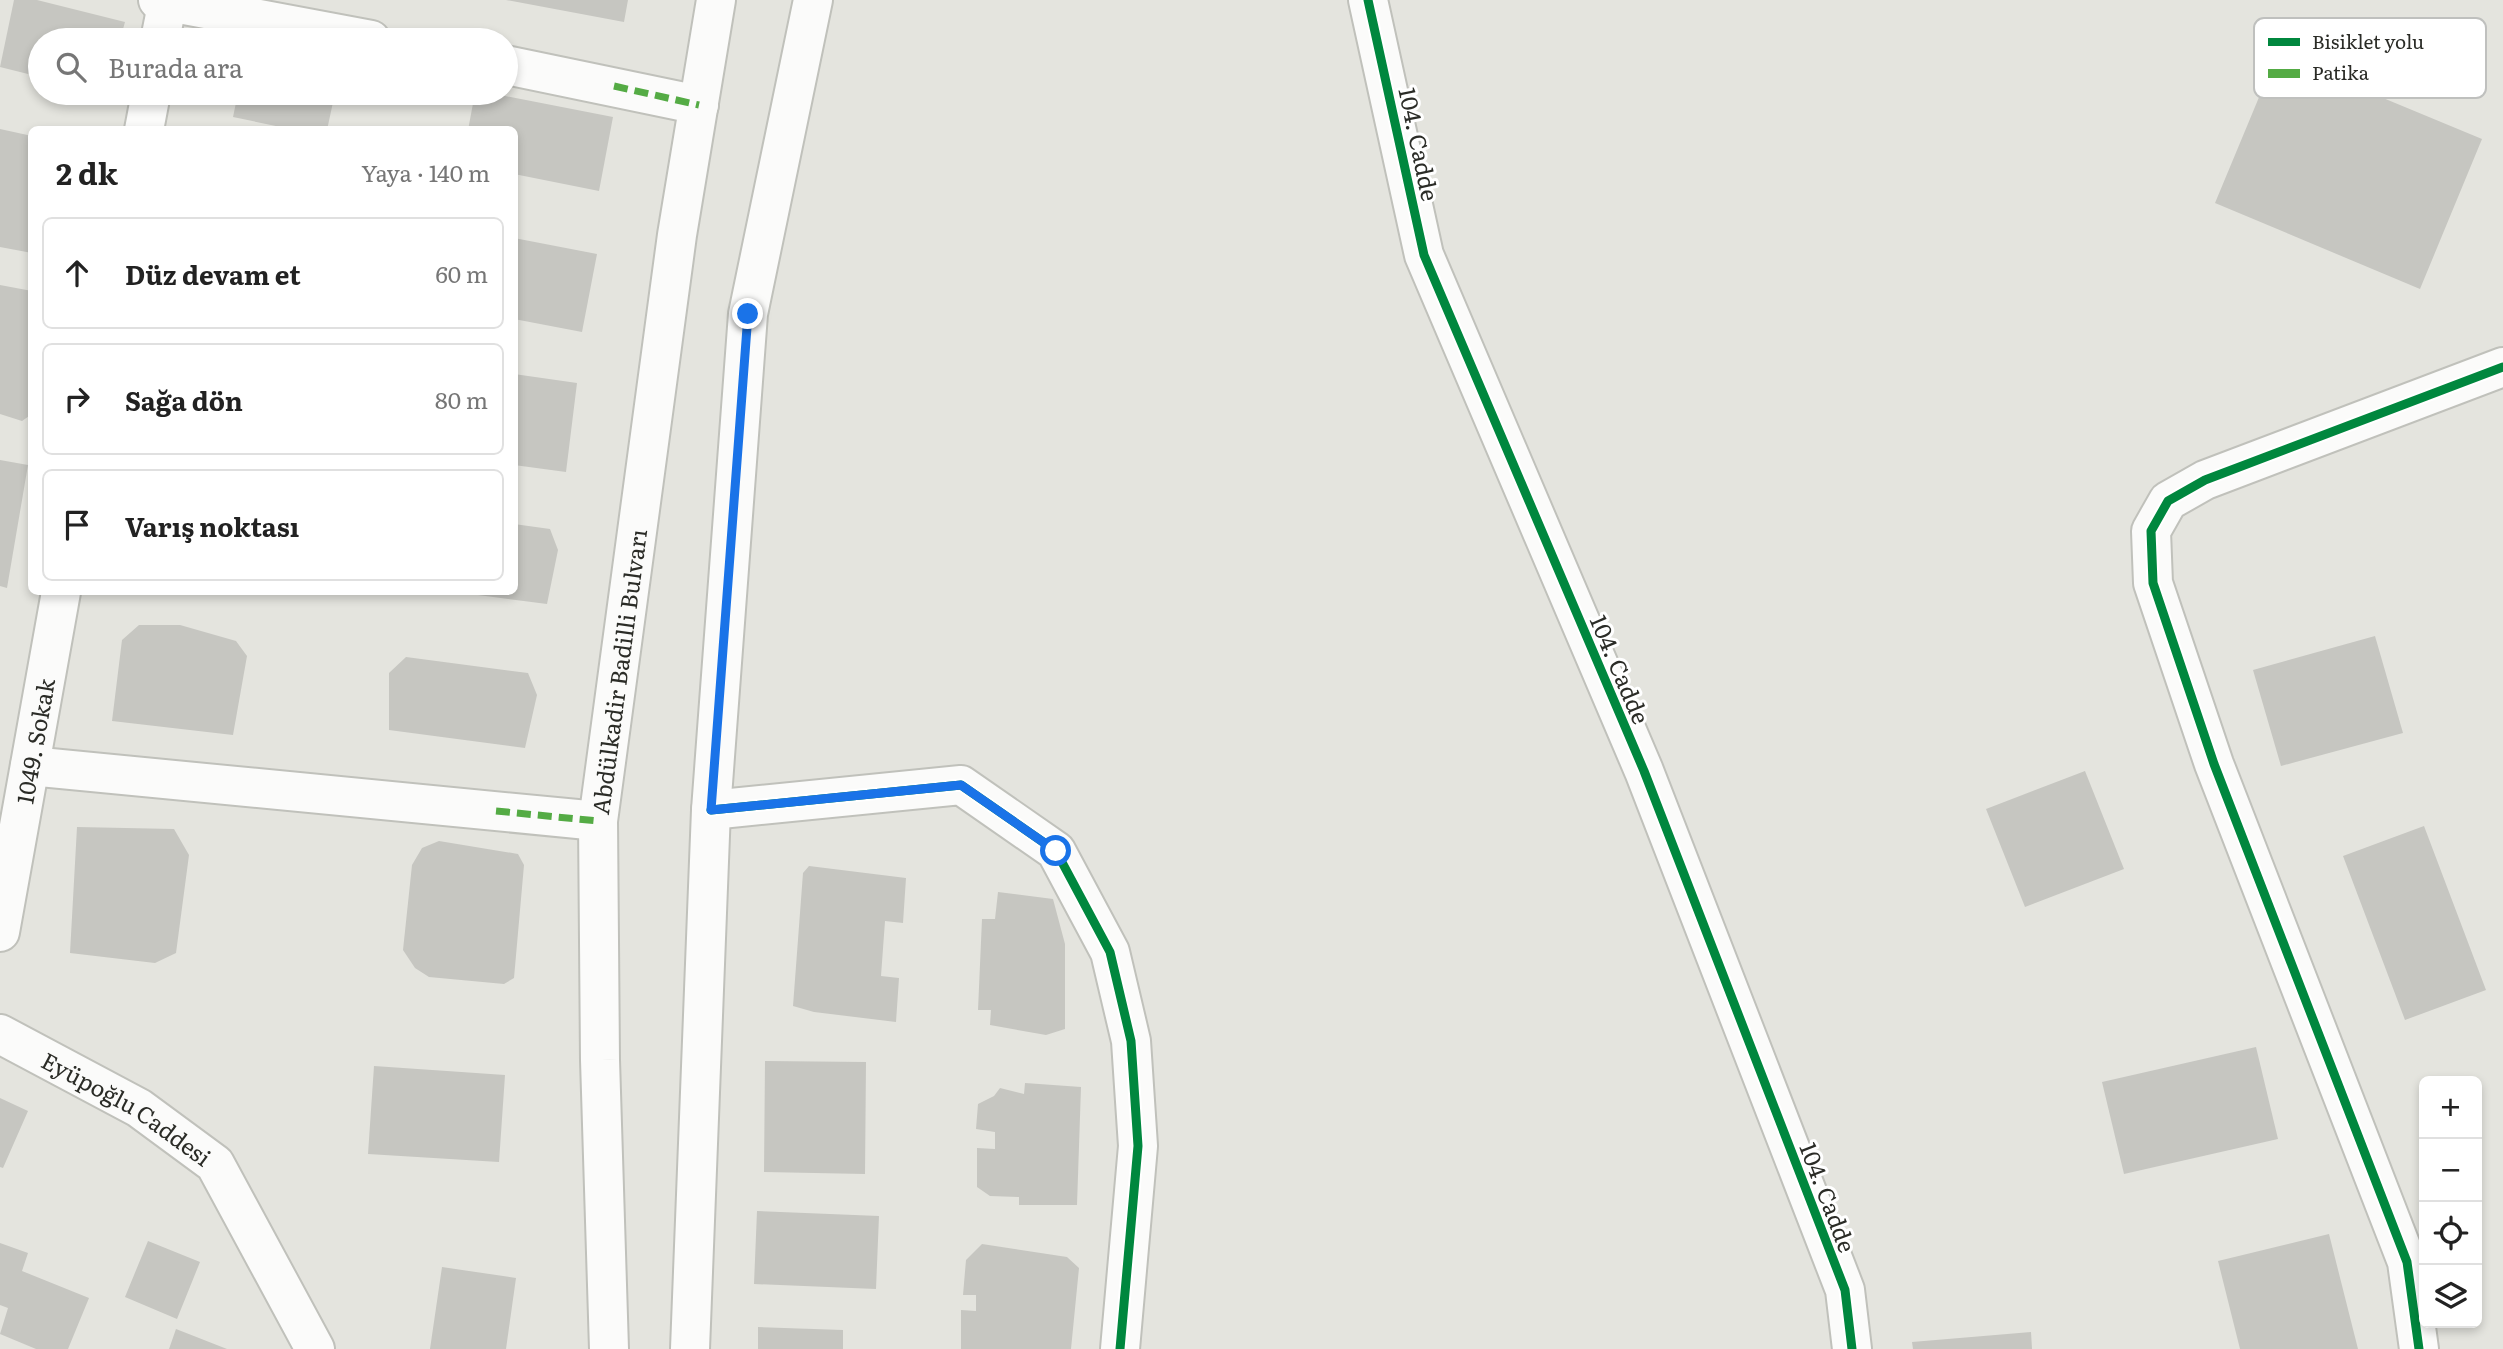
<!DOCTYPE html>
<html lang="tr">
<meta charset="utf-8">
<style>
body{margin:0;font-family:Literata,serif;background:#f6f6f6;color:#222}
.controls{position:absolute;right:21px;bottom:21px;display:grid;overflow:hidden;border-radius:10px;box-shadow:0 4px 10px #0003}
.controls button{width:63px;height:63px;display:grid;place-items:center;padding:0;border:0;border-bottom:2px solid #e0e0e0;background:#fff;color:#222;font:35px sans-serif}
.stop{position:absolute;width:21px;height:21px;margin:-16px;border:5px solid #1a73e8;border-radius:50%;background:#fff}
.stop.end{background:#1a73e8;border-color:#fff;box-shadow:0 2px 7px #0008}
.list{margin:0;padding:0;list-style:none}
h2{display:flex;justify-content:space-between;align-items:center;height:91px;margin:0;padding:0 28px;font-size:30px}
h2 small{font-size:23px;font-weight:400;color:#767676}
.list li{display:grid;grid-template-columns:46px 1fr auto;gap:21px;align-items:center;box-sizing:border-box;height:112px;margin:0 14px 14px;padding:0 14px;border:2px solid #e0e0e0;border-radius:10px}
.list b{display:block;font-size:26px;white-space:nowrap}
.list em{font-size:23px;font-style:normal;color:#767676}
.icon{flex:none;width:38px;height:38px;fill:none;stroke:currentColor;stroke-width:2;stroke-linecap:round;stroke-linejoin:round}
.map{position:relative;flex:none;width:2503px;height:1349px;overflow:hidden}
.search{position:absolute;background:#fff;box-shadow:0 4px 10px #0003;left:28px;top:28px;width:490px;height:77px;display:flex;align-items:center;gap:18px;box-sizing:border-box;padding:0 24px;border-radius:38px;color:#767676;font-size:26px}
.panel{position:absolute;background:#fff;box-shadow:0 4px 10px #0003;left:28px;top:126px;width:490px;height:469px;border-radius:10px}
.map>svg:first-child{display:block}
.building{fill:#c6c6c1}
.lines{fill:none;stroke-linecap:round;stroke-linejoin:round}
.minor-casing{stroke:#c0c1bb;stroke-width:42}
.major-casing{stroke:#c0c1bb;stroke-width:42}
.minor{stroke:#fbfbfa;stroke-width:38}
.major{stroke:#fbfbfa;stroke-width:38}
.quiet{stroke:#54ab44;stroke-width:7;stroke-dasharray:14 7;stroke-linecap:butt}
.cycleway-casing{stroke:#fff;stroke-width:13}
.cycleway{stroke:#00873e;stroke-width:9}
.route{stroke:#1a73e8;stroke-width:9}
.labels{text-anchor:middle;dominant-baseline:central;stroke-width:6;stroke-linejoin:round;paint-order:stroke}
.street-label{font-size:23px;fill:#2b2c27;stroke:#fff}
.key{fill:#fff;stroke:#bfc0be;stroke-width:2}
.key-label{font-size:19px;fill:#2b2c27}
</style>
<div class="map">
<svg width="2503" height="1349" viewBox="0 0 2503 1349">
<rect width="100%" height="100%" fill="#e4e4de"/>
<path class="building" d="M14 0H37L125 22 120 40H40V77L0 67Z
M506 0H628L624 22Z
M2277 54 2482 139 2420 289 2215 203Z
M238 93H335L327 130H295L233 117Z
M475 93H490L613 117 599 191 514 174V130H468Z
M0 129 32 136V253L0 247Z
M514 238 597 254 582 332 514 319Z
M0 285 32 291V414L22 421 0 414Z
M514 374 577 383 566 472 514 465Z
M0 460 28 465 7 588 0 586Z
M514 524 550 529 558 550 547 604 463 593 514 592Z
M139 625H180L236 641 247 656 233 735 112 721 122 640Z
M2375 636 2403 733 2281 766 2253 670Z
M406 657 528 673 537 695 525 748 389 730V673Z
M2085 771 2124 869 2025 907 1986 809Z
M2424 826 2486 990 2405 1020 2343 856Z
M77 827 174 829 189 855 176 953 155 963 70 953Z
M439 841 518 854 524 865 514 978 504 984 429 977 415 968 403 950 412 865 422 848Z
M809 866 906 878 903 923 885 921 881 976 899 978 896 1022 814 1012 793 1006 803 873Z
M998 892 1053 899 1065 944V1029L1046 1035 990 1025 991 1010H978L982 919H995Z
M2256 1047 2278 1139 2124 1174 2102 1082Z
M765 1061 866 1062 865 1174 764 1172Z
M374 1066 505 1075 499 1162 368 1154Z
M1025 1083 1081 1087 1077 1205H1019V1197L990 1196 977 1187V1148L995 1149V1132L976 1129 978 1104 994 1096 1000 1088 1024 1094Z
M0 1098 28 1111 3 1168 0 1167Z
M757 1211 879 1216 876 1289 754 1284Z
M2329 1234 2358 1349H2240L2218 1261Z
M148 1241 200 1262 177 1319 125 1297Z
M0 1243 28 1253 22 1271 89 1298 68 1349H36L0 1334 8 1308 0 1305Z
M982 1244 1067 1257 1079 1268 1071 1349H961V1310L976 1311V1295H963L966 1260Z
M442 1267 516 1278 506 1349H430Z
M758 1327 843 1330V1349H758Z
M176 1329 227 1349H169Z
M2031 1332 2032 1349H1913L1912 1342Z"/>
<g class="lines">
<defs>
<g id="minor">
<path d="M158 0 371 40"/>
<path d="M1368 0 1424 255 1644 771 1845 1290 1852 1349"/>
<path d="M160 40 168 0"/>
<path d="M506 65 699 105"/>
<path d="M144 130 151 93"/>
<path d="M30 766 598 821"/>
<path d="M711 810 961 785 1056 851 1110 952 1131 1041 1138 1146 1120 1349"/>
<path id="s1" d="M0 932 61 592"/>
<path id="s2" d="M0 1034 139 1108 215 1164 315 1349"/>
<path d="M2419 1349 2407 1262 2214 764 2153 583 2151 531 2168 501 2205 480 2503 367"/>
</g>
<g id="major">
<path id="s3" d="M609 1349 600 1060 598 821 677 235 716 0"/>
<path d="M690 1349 711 810 748 314 813 0"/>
</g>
</defs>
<use href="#minor" class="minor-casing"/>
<use href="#major" class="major-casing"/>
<use href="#minor" class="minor"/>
<use href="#major" class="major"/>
<path class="quiet" d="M614 86 699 105
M496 811 598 821"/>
<defs>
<path id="cycleway" d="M1368 0 1424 255 1644 771 1845 1290 1852 1349
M711 810 961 785 1056 851 1110 952 1131 1041 1138 1146 1120 1349
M2419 1349 2407 1262 2214 764 2153 583 2151 531 2168 501 2205 480 2503 367"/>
</defs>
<use href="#cycleway" class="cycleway-casing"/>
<use href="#cycleway" class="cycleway"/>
</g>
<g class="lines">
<path class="route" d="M748 314 711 810 961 785 1056 851"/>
</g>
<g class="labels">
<g class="street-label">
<text transform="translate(1420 144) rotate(78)">104. Cadde</text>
<text transform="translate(1621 669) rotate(67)">104. Cadde</text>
<text stroke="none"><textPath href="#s3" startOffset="679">Abdülkadir Badilli Bulvarı</textPath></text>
<text stroke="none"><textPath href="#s1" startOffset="194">1049. Sokak</textPath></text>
<text stroke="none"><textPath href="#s2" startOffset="147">Eyüpoğlu Caddesi</textPath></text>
<text transform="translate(1829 1197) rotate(69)">104. Cadde</text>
</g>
</g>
<rect x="2254" y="18" width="232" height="80" rx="10" class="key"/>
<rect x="2268" y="38" width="32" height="8" fill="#00873e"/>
<rect x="2268" y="69" width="32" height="9" fill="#54ab44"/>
<g class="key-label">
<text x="2312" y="49">Bisiklet yolu</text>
<text x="2312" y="80">Patika</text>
</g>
</svg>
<div class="controls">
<button>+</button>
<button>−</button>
<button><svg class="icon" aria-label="locate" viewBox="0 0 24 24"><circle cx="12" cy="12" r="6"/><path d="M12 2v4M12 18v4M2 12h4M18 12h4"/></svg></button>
<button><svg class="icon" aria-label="layers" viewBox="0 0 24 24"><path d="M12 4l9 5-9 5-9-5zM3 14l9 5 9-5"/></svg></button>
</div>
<div class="stop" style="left:1056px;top:851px"></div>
<div class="stop end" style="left:748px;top:314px"></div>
<div class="search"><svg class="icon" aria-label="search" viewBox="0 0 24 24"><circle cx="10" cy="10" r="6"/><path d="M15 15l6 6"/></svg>Burada ara</div>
<section class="panel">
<h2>2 dk<small>Yaya · 140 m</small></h2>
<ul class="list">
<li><svg class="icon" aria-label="ahead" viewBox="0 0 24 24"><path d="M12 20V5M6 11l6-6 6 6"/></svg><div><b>Düz devam et</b></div><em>60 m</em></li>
<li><svg class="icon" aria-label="right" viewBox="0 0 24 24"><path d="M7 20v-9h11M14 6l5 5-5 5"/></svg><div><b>Sağa dön</b></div><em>80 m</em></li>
<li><svg class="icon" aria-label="arrive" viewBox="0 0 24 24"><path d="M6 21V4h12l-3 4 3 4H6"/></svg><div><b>Varış noktası</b></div></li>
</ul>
</section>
</div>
